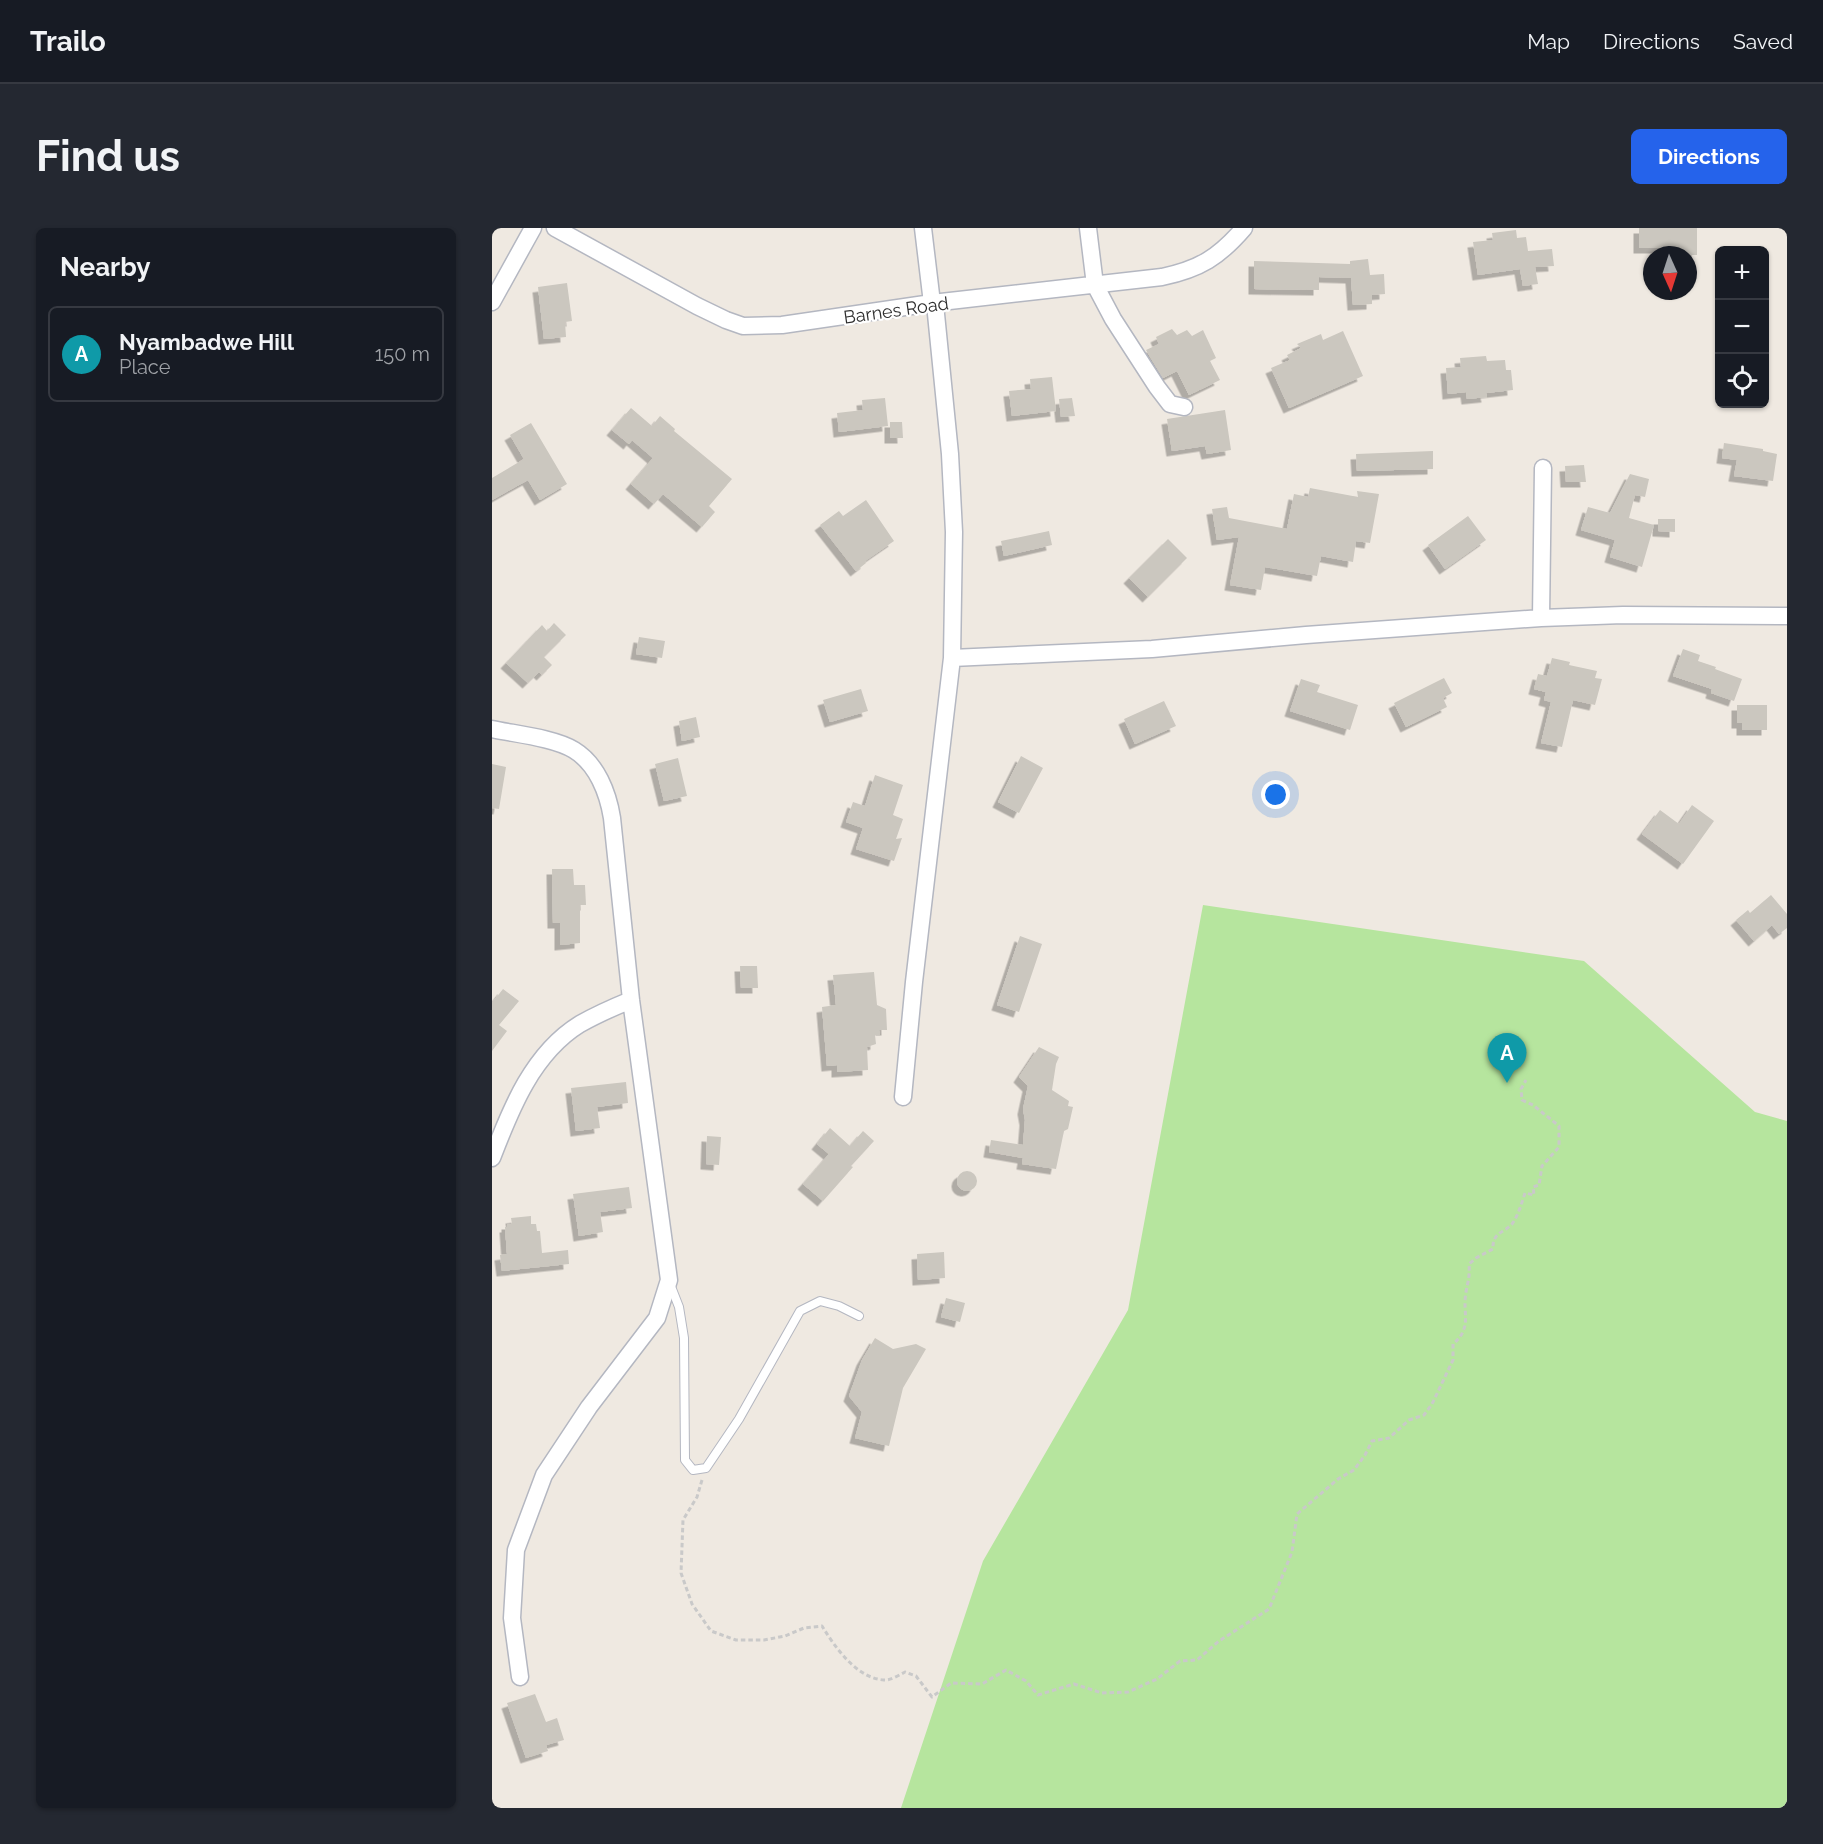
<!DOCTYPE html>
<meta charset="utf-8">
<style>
body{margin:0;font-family:Raleway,sans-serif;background:#242831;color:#f1f3f6}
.controls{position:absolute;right:18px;top:18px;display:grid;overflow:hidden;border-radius:9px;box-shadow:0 2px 4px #0004}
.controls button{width:54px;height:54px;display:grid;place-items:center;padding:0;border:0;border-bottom:2px solid #363941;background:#171b24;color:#f1f3f6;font:30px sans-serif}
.compass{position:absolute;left:1151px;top:18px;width:54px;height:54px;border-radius:50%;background:#171b24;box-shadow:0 2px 4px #0004;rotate:177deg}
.you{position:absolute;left:784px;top:567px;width:21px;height:21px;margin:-15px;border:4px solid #fff;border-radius:50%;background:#1a73e8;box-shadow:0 0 0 9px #1a73e833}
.badge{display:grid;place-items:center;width:39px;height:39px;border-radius:50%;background:#2563eb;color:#fff;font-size:20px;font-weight:700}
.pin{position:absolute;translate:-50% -50px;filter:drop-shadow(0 2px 3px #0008)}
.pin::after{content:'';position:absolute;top:32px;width:21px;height:18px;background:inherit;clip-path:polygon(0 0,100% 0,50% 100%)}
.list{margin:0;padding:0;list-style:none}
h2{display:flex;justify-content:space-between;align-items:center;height:78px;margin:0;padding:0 24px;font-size:26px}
h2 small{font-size:20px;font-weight:400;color:#9ea1a6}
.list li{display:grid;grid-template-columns:39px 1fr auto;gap:18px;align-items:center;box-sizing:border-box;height:96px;margin:0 12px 12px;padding:0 12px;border:2px solid #363941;border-radius:9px}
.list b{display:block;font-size:22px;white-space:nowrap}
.list p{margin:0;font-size:20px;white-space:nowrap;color:#9ea1a6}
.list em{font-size:20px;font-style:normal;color:#9ea1a6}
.icon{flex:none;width:33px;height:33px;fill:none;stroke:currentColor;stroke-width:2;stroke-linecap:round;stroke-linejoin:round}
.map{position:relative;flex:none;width:1295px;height:1580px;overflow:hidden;border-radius:9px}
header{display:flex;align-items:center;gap:36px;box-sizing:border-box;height:84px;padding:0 30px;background:#171b24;border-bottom:2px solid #363941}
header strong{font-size:28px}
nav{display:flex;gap:33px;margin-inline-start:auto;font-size:21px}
.intro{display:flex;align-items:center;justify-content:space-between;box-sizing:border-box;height:144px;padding:0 36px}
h1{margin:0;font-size:42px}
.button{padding:15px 27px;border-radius:9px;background:#2563eb;color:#fff;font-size:21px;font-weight:700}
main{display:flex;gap:36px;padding:0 36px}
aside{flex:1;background:#171b24;border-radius:9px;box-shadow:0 2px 4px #0004}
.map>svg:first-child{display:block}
.green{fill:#b6e59e}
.building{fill:#cbc7bf;filter:url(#shadow)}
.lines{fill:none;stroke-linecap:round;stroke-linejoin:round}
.service-casing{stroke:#b4b7c1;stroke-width:10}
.minor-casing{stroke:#b4b7c1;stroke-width:19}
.path{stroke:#c9c9c9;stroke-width:3;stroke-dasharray:4.5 3;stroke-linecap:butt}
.service{stroke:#fff;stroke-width:8}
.minor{stroke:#fff;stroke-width:16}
.labels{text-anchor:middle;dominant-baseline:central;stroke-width:4.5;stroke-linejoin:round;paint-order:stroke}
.street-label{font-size:18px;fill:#2e2e2e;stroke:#fff}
</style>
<header>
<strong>Trailo</strong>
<nav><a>Map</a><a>Directions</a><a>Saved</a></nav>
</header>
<div class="intro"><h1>Find us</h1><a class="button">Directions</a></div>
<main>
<aside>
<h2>Nearby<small></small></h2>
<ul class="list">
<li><span class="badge" style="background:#0f9aa8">A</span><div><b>Nyambadwe Hill</b><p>Place</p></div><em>150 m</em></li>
</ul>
</aside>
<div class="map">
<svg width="1295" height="1580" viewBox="0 0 1295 1580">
<defs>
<filter id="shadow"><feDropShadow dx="-5.5" dy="5.5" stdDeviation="0" flood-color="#0004"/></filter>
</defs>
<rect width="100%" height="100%" fill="#efe9e1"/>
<path class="green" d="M711 677 1092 733 1263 884 1295 893V1580H409L491 1333 636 1082Z"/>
<path class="building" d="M1147 0H1205V27H1184V20H1147Z
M1024 2 1025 10 1034 9 1036 23 1060 21 1062 38 1043 39 1046 56 1031 58 1028 41 986 47 981 14 1001 12 1000 5Z
M876 31 878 47 892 46 893 66 880 67V76L861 77 859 50 827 49V62L762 61V33L858 36V33Z
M75 55 80 93 73 94 74 109 52 111 46 59Z
M680 101 685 107 695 102 700 108 711 102 724 130 718 133 728 152 697 167 685 143 671 150 654 122 667 116 664 109Z
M851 103 871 148 797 180 779 140 798 132 795 127 809 120 805 116 829 106 831 112Z
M994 128 995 133 1013 132 1014 142H1019L1021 162 994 165 995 169 975 171 974 164 956 166 954 140 969 139 968 130Z
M560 149 564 183 520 188 517 163 539 161 538 151Z
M393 170 396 198 347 204 345 185 371 182 370 172Z
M580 170 583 188 569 189 567 171Z
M139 180 160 198 168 188 183 201 182 203 240 251 217 278 223 284 210 299 171 266 162 276 139 256 161 230 140 212 137 216 120 202Z
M733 182 739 222 715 226 713 218 680 223 675 191Z
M398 194H410L411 210H398Z
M39 195 75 256 48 272 36 252 0 272V250L32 231 18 207Z
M1232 215 1271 221V223L1285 226 1281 253 1242 248 1245 232 1230 230Z
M941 223V241L865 243 864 226Z
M1092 237 1094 254H1074L1073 238Z
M1138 246 1157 251 1153 269 1143 267 1137 290 1162 297 1150 339 1118 329 1123 312 1089 302 1096 279 1118 285Z
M818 260 866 269 865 263 887 266 878 315 864 313 861 334 829 328 825 348 773 339 769 362 738 357 747 309 725 312 720 281 735 279 737 290 795 301 802 266 816 269Z
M374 272 402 313 373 333 374 335 364 343 328 297 347 283 351 288Z
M976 288 994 312 953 341 936 317Z
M1166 291H1183V304L1166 303Z
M557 303 560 317 512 328 509 313Z
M676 311 695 330 656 369 637 350Z
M62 395 74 407 52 429 60 437 50 447 47 444 36 455 14 435 50 397 55 403Z
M147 409 173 413 170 430 144 426Z
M1191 421 1208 427 1206 433 1224 439 1223 441 1250 451 1242 473 1219 465 1220 461 1181 448Z
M1060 430 1078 434 1077 437 1105 443 1103 450 1110 451 1103 477 1081 472 1070 519 1049 515 1059 474 1052 472 1054 464 1042 461 1046 446 1055 448Z
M952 450 960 465 951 470 955 479 914 499 902 475Z
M809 451 828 457 825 464 866 477 858 502 798 483Z
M369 461 376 483 338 494 331 472Z
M672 473 684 498 643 516 632 491Z
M1245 477H1275V502H1250V495H1245Z
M204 489 208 509 190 513 187 493Z
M529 528 551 540 527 585 506 574Z
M186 530 195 568 172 573 163 536Z
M0 536 14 539 7 581 0 580Z
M383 547 411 557 401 587 411 591 404 611 410 610 402 633 364 621 371 600 354 594 361 574 373 578Z
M1200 577 1222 593 1191 636 1150 606 1168 582 1187 596Z
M60 641H81L82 657H93L94 677H88V715L68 717V695H61Z
M1279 667 1295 686V700L1287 706 1280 697 1262 713 1244 692 1256 682 1258 685Z
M528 708 550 716 527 784 505 777Z
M248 738H265L266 760H249Z
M382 744 385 777 394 781 395 802H387L388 807H383L384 816 375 819 376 842 345 844V837L335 838 330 779 344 777 341 747Z
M11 761 27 773 7 797 15 803 0 823V775Z
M547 819 567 829 564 836 560 862 577 873 576 878 581 879 576 901 572 903 564 941 530 936 531 930 497 924 499 912 531 917 533 892 531 881 536 858 527 849Z
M134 854 136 875 105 879 108 900 84 903 79 860Z
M338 900 358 918 371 903 382 913 359 938 361 939 331 973 311 956 337 926 325 916Z
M215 908 229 909 227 937 214 936Z
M465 953a10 10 0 1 1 20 0a10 10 0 1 1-20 0Z
M137 959 140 980 108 984 111 1004 87 1008 81 966Z
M39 988V996H44L45 1003H48L50 1025 76 1022 77 1036 10 1043 8 1027 15 1026 13 999H15V996H20L19 990Z
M452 1024 453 1050 426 1052 425 1026Z
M454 1070 473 1075 468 1094 449 1089Z
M383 1110 401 1121 424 1116 434 1121 411 1160 397 1218 363 1210 370 1184 357 1168 370 1132Z
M43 1466 54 1494 65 1490 72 1512 54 1517 56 1523 34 1530 15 1475Z"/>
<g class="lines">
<defs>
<path id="service" d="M178 1056 187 1079 192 1110 193 1232 201 1242 214 1240 247 1191 308 1083 328 1073 347 1078 367 1088"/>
<path id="minor" d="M63 0 205 78 234 92 251 98 290 97 440 75 670 49C708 41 727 29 752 0
M431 0 440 75
M596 0 603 57 621 91 665 159 678 176 692 179
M0 74 41 0
M1049 390 1051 240
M460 430 660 421 814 407 1049 390 1131 387 1295 388
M0 501C23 506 63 510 82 522 105 536 116 565 120 590L139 772 177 1052 165 1090 97 1179 52 1247 24 1322 20 1390 28 1449
M411 869 422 754 460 430 462 304 458 226 443 76
M0 930C19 880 41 825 88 796 104 787 122 779 139 772"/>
</defs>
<use href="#service" class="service-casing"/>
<use href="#minor" class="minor-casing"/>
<path class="path" d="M210 1252 205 1269 191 1292 189 1345 200 1376 219 1403 244 1412H272L293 1408 312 1400 330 1398C343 1419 364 1450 392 1452 398 1453 407 1447 413 1444L424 1448 440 1469 459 1455 490 1456 514 1442 534 1453 546 1467 582 1456 610 1465 636 1464 665 1451 688 1433 705 1432 727 1413 777 1381 800 1324 805 1286 846 1251 862 1242 873 1227 880 1213 897 1210 917 1192 932 1187 940 1176 961 1132V1116C981 1099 970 1086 974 1064 976 1053 978 1048 977 1036L984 1030 1001 1021C1000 1004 1012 1005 1020 996 1026 988 1030 974 1033 965L1042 967 1041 959 1047 957 1050 938 1067 919V898L1041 877 1030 872 1029 861 1034 852"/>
<use href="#service" class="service"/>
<use href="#minor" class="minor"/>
</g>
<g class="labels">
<g class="street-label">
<text transform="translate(404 82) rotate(-8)">Barnes Road</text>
</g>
</g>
</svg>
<div class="controls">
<button>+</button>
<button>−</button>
<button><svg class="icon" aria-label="locate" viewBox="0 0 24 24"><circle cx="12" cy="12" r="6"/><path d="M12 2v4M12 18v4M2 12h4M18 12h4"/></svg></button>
</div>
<svg class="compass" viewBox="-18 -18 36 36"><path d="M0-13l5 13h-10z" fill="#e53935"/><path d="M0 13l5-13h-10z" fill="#9ea1a6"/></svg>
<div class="you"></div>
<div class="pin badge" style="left:1015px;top:855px;background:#0f9aa8">A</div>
</div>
</main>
